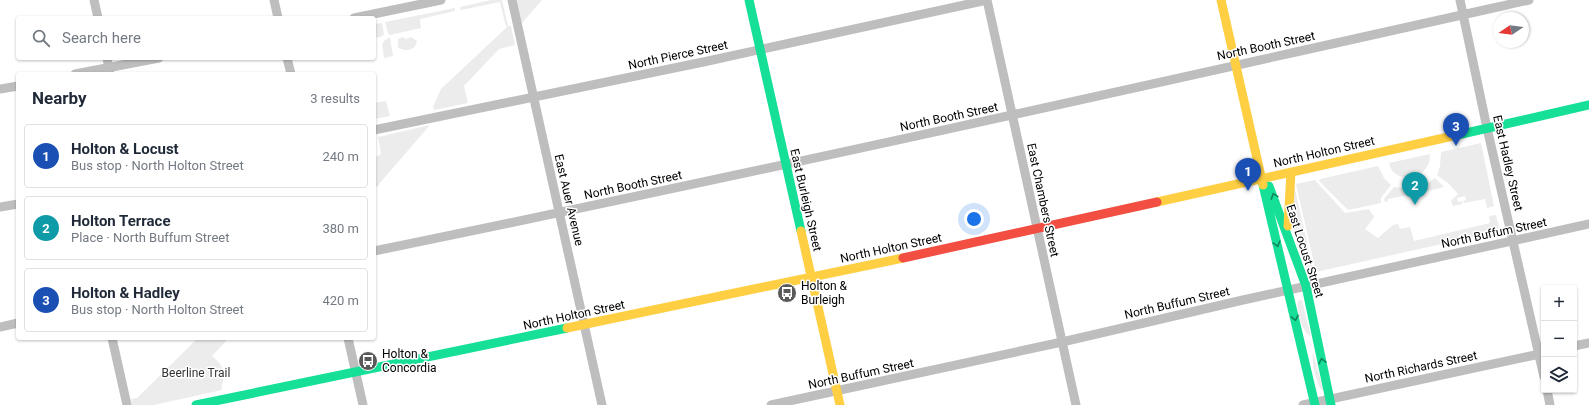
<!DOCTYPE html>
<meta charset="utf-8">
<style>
body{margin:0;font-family:Roboto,sans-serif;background:#f6f6f7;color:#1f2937}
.controls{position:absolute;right:12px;bottom:12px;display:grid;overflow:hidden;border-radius:4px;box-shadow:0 1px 3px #0004}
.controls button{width:36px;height:36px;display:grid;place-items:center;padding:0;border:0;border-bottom:1px solid #e0e1e3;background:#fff;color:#1f2937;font:20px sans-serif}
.compass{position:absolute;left:1493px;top:12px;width:36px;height:36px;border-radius:50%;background:#fff;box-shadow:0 1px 3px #0004;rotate:257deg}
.you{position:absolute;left:974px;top:219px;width:14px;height:14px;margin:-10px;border:3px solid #fff;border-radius:50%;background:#1a73e8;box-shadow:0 0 0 6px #1a73e833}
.badge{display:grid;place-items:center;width:26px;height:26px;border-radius:50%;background:#595959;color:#fff;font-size:13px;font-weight:700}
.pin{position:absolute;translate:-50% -33px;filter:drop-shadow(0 1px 2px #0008)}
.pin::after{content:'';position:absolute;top:21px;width:14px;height:12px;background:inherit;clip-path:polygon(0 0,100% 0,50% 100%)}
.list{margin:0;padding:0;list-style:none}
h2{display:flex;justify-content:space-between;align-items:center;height:52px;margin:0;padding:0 16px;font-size:17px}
h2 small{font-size:13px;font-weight:400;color:#747a83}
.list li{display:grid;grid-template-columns:26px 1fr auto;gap:12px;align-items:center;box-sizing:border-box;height:64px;margin:0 8px 8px;padding:0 8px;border:1px solid #e0e1e3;border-radius:4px}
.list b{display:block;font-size:15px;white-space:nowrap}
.list p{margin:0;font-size:13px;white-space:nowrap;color:#747a83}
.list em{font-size:13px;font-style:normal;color:#747a83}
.icon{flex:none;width:22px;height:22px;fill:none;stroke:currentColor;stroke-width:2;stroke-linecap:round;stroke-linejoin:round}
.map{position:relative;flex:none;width:1589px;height:405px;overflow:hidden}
.search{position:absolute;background:#fff;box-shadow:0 1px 3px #0004;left:16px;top:16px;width:360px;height:44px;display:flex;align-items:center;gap:10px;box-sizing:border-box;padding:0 14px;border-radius:4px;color:#747a83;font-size:15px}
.panel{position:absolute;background:#fff;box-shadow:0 1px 3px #0004;left:16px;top:72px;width:360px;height:268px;border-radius:4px}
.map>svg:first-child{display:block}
.green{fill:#ececec}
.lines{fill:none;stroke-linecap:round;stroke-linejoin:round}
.street{stroke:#bebebe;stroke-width:9}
.fast{stroke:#16e098;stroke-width:9}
.slow{stroke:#ffcf43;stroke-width:9}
.jam{stroke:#f24e42;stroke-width:9}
.oneway{stroke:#0d865b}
.labels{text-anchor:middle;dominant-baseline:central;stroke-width:3;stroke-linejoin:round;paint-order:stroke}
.street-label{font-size:12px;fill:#000;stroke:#fff}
.poi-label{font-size:12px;fill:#000;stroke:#fff;text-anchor:start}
.park-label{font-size:12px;fill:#333;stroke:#fff}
</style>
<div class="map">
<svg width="1589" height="405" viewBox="0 0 1589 405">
<rect width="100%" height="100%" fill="#fff"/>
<path class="green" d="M491 0H502L508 26H511L515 45 499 49 464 86 468 103 434 110 433 107 441 89 507 27 505 23 500 2 461 10 460 7Z
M516 0H542L521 24Z
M455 8V11L420 19 421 28 390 35 388 33 385 22Z
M382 23 384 34 381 37 374 38V24Z
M390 37 393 56 384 58 382 44 385 40Z
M403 37 406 39 411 37 417 41C416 50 405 53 398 47V39Z
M386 101 390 116 374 119V103Z
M430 125 379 184V186L374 187V158L381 154 378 137Z
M1481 143 1494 206 1487 208 1485 199 1464 203 1463 201 1466 200 1465 196 1457 198 1458 202 1462 201V204L1453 206 1451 201 1458 194 1449 184 1437 175 1440 166 1441 152Z
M1430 154C1432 179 1394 187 1389 163Z
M1378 166 1384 178 1391 185 1381 198V203L1348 210 1319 181 1320 179Z
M1435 178 1444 187 1424 192 1422 187Z
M1315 180 1345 213 1369 209 1374 217 1365 229 1378 238 1393 225 1398 224 1400 229 1410 227 1414 241 1490 223 1489 216 1496 215 1500 231 1316 272 1296 184Z
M1294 185 1314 273 1309 274 1294 230 1292 220Z
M1394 187 1411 189 1412 194 1388 199V201L1385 202 1384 199Z
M1302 300 1311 337C1301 330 1297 312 1298 301Z
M198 338H229L212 356C220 363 226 369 223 381 222 385 221 386 222 390L154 405H132L131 399 137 398Z
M1313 352 1323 389 1321 390C1316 379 1311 364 1313 352Z"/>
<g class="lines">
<path class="street" d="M94 0 98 18
M274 0 278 18
M512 0 602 405
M987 0 1076 405
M1460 0 1487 128 1544 377
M354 18 441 0
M107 58 110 74
M287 58 291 74
M75 74 159 58
M0 89 18 86
M374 130 708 61 987 0
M0 207 18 204
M374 251C760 172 1144 86 1529 0
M0 327 18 323
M112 338 127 405
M348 338 363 405
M1574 346 1589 343
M1547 390 1550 405
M771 405 1062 342 1243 300 1589 224
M1303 405 1544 353"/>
<path class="fast" d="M749 0 801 231
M1453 136 1589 105
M1263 185 1315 405
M1269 186 1306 286 1331 405
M196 405 567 328"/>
<path class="slow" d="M1221 0 1263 185
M1157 202 1453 136
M1288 226 1291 172
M801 231 840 405
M567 328 903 258"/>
<path class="jam" d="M903 258 1157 202"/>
</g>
<defs><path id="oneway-chevron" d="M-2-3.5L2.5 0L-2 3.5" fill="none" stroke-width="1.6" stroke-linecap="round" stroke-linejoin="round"/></defs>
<g class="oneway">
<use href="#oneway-chevron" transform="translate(1274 196) rotate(-110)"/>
<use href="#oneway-chevron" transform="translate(1277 244) rotate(75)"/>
<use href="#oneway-chevron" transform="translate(1295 318) rotate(78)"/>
<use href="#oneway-chevron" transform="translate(1322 361) rotate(-102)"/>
</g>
<defs>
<symbol id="bus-disc" viewBox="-11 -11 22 22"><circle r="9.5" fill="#595959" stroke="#fff"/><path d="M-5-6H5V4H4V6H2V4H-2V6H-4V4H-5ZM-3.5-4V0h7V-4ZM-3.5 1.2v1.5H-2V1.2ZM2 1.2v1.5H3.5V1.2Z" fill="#fff"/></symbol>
</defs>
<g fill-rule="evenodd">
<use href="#bus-disc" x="776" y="282" width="22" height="22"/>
<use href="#bus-disc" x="357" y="350" width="22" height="22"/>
</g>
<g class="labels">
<g class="street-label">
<text transform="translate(1266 46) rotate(-12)">North Booth Street</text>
<text transform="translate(678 55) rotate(-12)">North Pierce Street</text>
<text transform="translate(949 117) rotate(-12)">North Booth Street</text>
<text transform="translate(1324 152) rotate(-13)">North Holton Street</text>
<text transform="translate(1508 163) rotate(77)">East Hadley Street</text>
<text transform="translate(633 185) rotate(-12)">North Booth Street</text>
<text transform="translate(569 200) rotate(77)">East Auer Avenue</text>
<text transform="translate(806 200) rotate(77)">East Burleigh Street</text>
<text transform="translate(1043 200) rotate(78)">East Chambers Street</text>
<text transform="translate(1494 233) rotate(-12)">North Buffum Street</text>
<text transform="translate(891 248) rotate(-12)">North Holton Street</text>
<text transform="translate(1305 251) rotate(72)">East Locust Street</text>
<text transform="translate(1177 303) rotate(-13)">North Buffum Street</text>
<text transform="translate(574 315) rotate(-12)">North Holton Street</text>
<text transform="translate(1421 367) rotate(-12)">North Richards Street</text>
<text transform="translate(861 374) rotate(-12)">North Buffum Street</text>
</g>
<g class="poi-label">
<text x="801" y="286">Holton &amp;<tspan x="801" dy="14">Burleigh</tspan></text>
<text x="382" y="354">Holton &amp;<tspan x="382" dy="14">Concordia</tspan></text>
</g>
<g class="park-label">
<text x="196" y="373">Beerline Trail</text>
</g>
</g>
</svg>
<div class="controls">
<button>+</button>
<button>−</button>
<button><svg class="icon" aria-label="layers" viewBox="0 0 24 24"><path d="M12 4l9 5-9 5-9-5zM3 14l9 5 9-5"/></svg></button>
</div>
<svg class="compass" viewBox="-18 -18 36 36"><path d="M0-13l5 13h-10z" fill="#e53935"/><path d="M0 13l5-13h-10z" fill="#747a83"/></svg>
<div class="you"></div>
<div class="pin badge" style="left:1248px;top:191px;background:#1a4fb4">1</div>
<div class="pin badge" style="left:1415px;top:205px;background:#0f9aa8">2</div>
<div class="pin badge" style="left:1456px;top:146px;background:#1a4fb4">3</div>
<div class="search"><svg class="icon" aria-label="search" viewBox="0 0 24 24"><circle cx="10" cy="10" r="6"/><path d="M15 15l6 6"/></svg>Search here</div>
<section class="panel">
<h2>Nearby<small>3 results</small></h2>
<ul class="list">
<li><span class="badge" style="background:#1a4fb4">1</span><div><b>Holton &amp; Locust</b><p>Bus stop · North Holton Street</p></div><em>240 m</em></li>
<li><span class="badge" style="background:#0f9aa8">2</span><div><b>Holton Terrace</b><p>Place · North Buffum Street</p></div><em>380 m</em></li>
<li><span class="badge" style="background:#1a4fb4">3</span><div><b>Holton &amp; Hadley</b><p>Bus stop · North Holton Street</p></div><em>420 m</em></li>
</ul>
</section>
</div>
